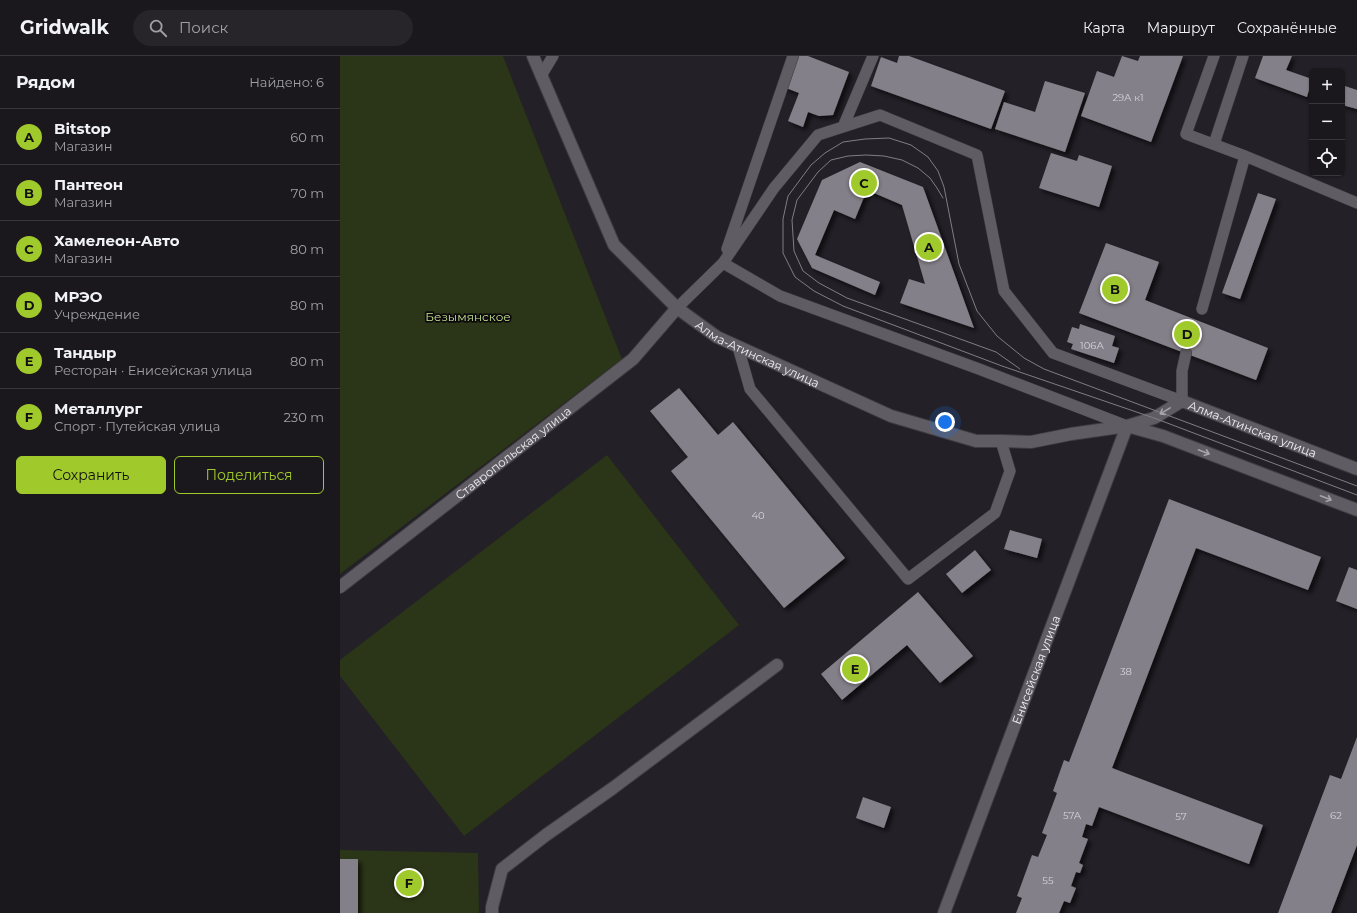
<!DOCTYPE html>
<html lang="ru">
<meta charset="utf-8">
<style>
body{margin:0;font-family:Montserrat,sans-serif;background:#27252a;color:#f1f3f6}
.controls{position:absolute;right:12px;top:12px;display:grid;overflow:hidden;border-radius:6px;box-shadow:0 1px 3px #0004}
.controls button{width:36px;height:36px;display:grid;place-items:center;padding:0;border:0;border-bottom:1px solid #38373b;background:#1a181d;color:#f1f3f6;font:20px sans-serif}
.you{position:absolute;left:605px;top:366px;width:14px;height:14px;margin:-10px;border:3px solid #fff;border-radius:50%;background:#1a73e8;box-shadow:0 0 0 6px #1a73e833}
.badge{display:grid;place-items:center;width:26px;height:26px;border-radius:50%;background:#a0c92b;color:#111;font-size:13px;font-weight:700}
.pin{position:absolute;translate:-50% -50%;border:2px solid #fff;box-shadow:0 1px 4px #0006}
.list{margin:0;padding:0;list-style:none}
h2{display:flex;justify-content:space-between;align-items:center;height:52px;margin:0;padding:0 16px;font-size:17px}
h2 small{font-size:13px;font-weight:400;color:#9fa0a4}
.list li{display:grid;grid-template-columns:26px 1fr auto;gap:12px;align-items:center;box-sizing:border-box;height:56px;padding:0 16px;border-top:1px solid #38373b}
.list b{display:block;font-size:15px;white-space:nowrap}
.list p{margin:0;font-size:13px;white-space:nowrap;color:#9fa0a4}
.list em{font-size:13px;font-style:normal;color:#9fa0a4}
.actions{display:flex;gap:8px;padding:12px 16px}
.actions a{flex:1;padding:9px 0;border:1px solid #a0c92b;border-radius:6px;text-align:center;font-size:14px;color:#a0c92b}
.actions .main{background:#a0c92b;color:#111}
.icon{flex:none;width:22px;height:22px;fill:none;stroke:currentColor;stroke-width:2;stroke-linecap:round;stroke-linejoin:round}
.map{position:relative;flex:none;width:1017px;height:857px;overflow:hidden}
header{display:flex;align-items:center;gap:24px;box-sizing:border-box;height:56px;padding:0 20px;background:#1a181d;border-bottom:1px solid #38373b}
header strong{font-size:19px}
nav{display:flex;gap:22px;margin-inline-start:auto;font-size:14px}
.search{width:280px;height:36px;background:#27252a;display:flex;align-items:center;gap:10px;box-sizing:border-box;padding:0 14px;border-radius:22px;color:#9fa0a4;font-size:15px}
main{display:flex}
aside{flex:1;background:#1a181d}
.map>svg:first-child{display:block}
.green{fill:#2b3517}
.building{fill:#848089;filter:url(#shadow)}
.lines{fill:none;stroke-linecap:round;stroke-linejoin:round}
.service-casing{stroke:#3e3c42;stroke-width:12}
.minor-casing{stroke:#3e3c42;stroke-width:14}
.tertiary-casing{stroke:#3e3c42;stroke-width:14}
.service{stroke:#605c64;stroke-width:11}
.minor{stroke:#605c64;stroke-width:12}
.tertiary{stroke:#605c64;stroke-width:12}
.tram{stroke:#807e83;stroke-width:1}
.oneway{stroke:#a8a4aa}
.labels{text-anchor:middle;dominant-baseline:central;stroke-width:3.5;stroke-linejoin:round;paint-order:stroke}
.number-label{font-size:10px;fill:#d4d2d7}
.park-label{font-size:12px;fill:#c5e18f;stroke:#0c0a0d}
.street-label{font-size:12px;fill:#efedf1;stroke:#0c0a0d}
</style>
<header>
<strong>Gridwalk</strong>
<div class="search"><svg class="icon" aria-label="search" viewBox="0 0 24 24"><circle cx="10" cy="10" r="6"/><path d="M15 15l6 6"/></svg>Поиск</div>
<nav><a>Карта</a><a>Маршрут</a><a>Сохранённые</a></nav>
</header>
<main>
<aside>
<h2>Рядом<small>Найдено: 6</small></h2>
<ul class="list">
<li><span class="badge">A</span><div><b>Bitstop</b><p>Магазин</p></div><em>60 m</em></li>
<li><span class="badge">B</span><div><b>Пантеон</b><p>Магазин</p></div><em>70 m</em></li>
<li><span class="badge">C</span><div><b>Хамелеон-Авто</b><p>Магазин</p></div><em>80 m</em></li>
<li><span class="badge">D</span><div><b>МРЭО</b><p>Учреждение</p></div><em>80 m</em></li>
<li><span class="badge">E</span><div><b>Тандыр</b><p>Ресторан · Енисейская улица</p></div><em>80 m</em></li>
<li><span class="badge">F</span><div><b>Металлург</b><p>Спорт · Путейская улица</p></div><em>230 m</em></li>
</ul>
<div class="actions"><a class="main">Сохранить</a><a>Поделиться</a></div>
</aside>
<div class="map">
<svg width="1017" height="857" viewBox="0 0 1017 857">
<defs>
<filter id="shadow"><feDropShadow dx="3.5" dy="3.5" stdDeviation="2" flood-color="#0009"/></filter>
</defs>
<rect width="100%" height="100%" fill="#232027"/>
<path class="green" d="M0 0H163L282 303 0 518Z
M267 399 399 569 124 780 0 620V604Z
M0 794 138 797 139 857H0Z"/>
<path class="building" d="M453 0H468L509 16 493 59 479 60 468 56 463 71 448 65 459 37 441 30Z
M559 0H569L665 35 651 73 531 30 541 1 557 7Z
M782 0 798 5 800 0H843L811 86 741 60 757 15 774 21Z
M923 0H952L946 14 972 23 967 41 915 22Z
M705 25 745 37 725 96 655 73 664 46 695 56Z
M1005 30 1017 34V53L1002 49V38Z
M711 97 737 105 739 99 772 110 759 151 699 132Z
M520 106 583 131 634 272 560 247 569 223 585 228 562 149 527 134 515 163 494 154 475 199 540 226 535 239 472 212 457 183 482 124Z
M918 137 936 143 900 243 882 237Z
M766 187 819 206 805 244 928 292 916 324 739 257Z
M740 268 775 280 772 290 779 292 774 307 731 293 733 288 727 286 732 271 739 273Z
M339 332 378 379 393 366 505 502 444 552 331 415 348 401 310 355Z
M829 443 981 501 968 534 856 492 772 712 923 769 909 808 759 751 752 770 746 768 742 781 748 783 739 807 743 809 740 817 736 816 731 830 736 832 730 847 724 845 719 857H676L682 842 677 840 692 799 698 801 707 779 702 777 717 737 713 735 724 704 729 706Z
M670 474 702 483 697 502 664 493Z
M635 494 651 514 622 537 606 518Z
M1009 511 1017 514V553L996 545Z
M578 536 633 600 600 627 567 589 502 644 481 618Z
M1017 681V789L991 857H938L990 719 1001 723Z
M523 741 551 751 544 772 516 762Z
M0 803H18V857H0Z"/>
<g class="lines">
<defs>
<path id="service" d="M201 20 213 0
M503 71 533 0
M874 88 903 0
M905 100 1017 147
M387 193 453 0
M383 207 434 132 478 79 540 59 637 99 664 235 713 297 842 345V315L846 297
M337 252 383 207 440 240 639 313 787 370
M862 253 905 100 846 78 874 0
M398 291 410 333 568 523 655 457 670 415 661 385"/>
<g id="minor">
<path d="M152 857V851L162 813 206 779 273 732 437 609"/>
<path id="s1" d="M604 857 787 370"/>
</g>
<g id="tertiary">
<path id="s2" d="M193 0 274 189 337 252 377 281 551 360 636 385H661L691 386 731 378 787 370 814 362 842 345 1017 413"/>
<path d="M787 370 823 380 1017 454"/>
<path id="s3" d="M0 531 293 303 337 252"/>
</g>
</defs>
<use href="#service" class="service-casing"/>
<use href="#minor" class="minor-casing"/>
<use href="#tertiary" class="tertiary-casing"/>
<use href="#service" class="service"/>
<use href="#minor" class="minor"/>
<use href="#tertiary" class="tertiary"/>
<path class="tram" d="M603 142 597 132 590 122 578 112 562 104 544 100 526 99 508 100 491 104 478 116 457 144 452 164 454 195 463 215 479 227 507 242 656 296 680 313
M1017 430 704 313 684 302 657 280 637 255 619 208 604 131 598 115 588 101 571 89 549 82 525 83 503 86 485 97 471 109 448 140 443 163V197L455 221 474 235 503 250 662 310 814 362 1017 439"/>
</g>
<defs><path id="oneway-shaft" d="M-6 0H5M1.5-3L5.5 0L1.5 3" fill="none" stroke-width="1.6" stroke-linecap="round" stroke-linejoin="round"/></defs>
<g class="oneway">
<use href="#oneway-shaft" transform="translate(825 355) rotate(149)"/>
<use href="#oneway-shaft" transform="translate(864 396) rotate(21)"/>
<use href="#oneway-shaft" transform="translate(986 442) rotate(21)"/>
</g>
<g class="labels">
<g class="number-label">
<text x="788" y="41">29А к1</text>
<text x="752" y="289">106А</text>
<text x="418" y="459">40</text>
<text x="786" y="615">38</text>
<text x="732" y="759">57А</text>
<text x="996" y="759">62</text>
<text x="841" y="760">57</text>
<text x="708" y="824">55</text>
</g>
<g class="park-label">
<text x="128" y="260">Безымянское</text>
</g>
<g class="street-label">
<text stroke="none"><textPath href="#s2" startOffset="388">Алма-Атинская улица</textPath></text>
<text stroke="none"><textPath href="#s2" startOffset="913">Алма-Атинская улица</textPath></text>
<text stroke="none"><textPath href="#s3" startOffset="219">Ставропольская улица</textPath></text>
<text stroke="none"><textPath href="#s1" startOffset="260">Енисейская улица</textPath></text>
</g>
</g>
</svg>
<div class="controls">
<button>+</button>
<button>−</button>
<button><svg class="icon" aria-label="locate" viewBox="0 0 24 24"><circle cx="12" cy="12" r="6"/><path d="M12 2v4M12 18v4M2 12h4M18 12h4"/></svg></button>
</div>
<div class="you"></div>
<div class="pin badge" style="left:589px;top:191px">A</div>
<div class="pin badge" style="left:775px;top:233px">B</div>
<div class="pin badge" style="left:524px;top:127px">C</div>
<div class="pin badge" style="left:847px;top:278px">D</div>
<div class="pin badge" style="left:515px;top:613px">E</div>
<div class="pin badge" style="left:69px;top:827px">F</div>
</div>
</main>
